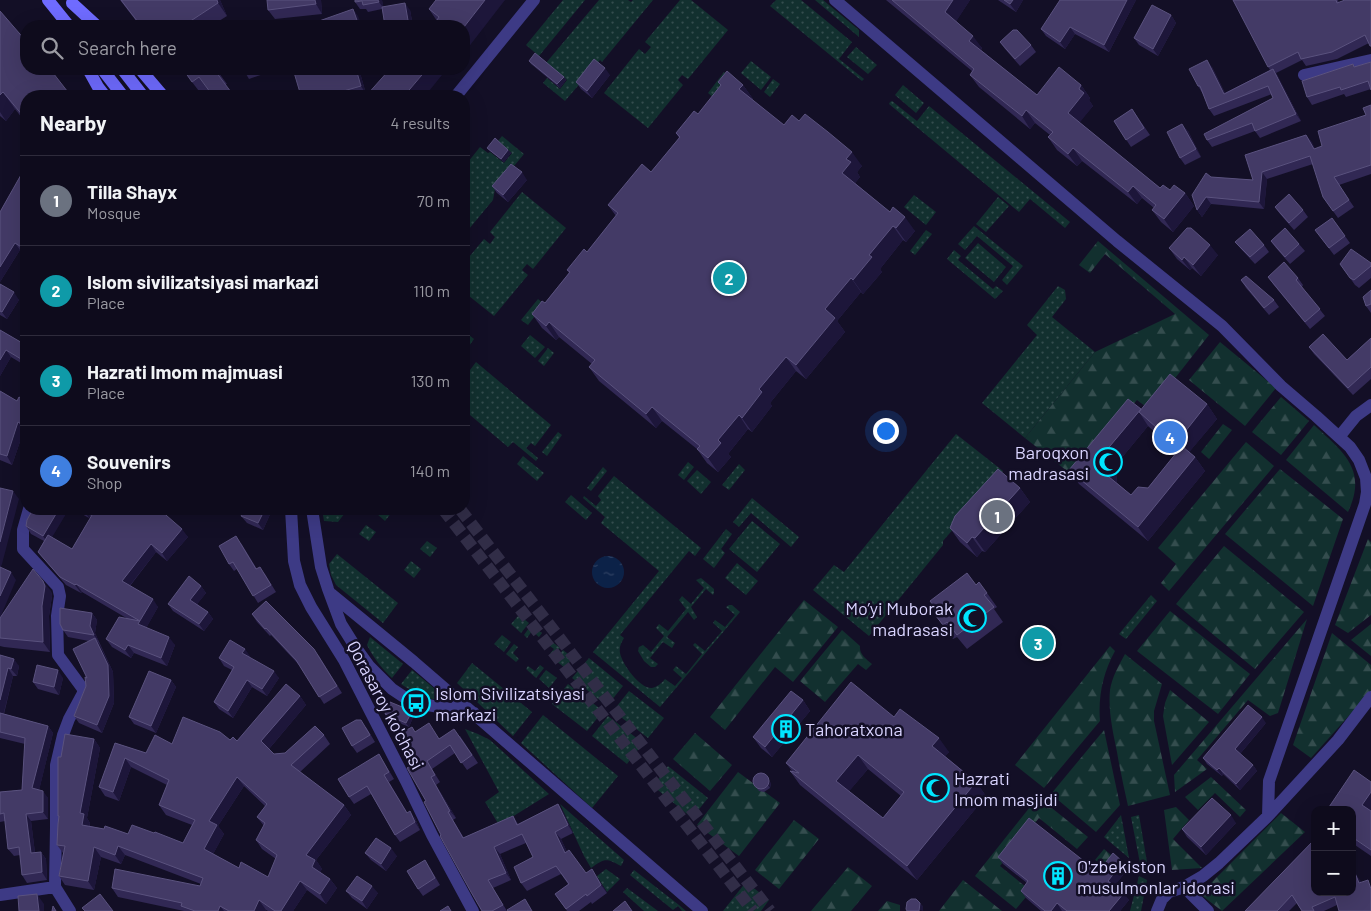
<!DOCTYPE html>
<meta charset="utf-8">
<style>
body{margin:0;font-family:Barlow,sans-serif;background:#171425;color:#f1f3f6}
.controls{position:absolute;right:15px;bottom:15px;display:grid;overflow:hidden;border-radius:10px;box-shadow:0 5px 20px #0002}
.controls button{width:45px;height:45px;display:grid;place-items:center;padding:0;border:0;border-bottom:1px solid #2e2b3b;background:#0e0b1c;color:#f1f3f6;font:25px sans-serif}
.you{position:absolute;left:885px;top:430px;width:18px;height:18px;margin:-12px;border:4px solid #fff;border-radius:50%;background:#1a73e8;box-shadow:0 0 0 8px #1a73e833}
.badge{display:grid;place-items:center;width:32px;height:32px;border-radius:50%;background:#0b8043;color:#fff;font-size:16px;font-weight:700}
.pin{position:absolute;translate:-50% -50%;border:2px solid #fff;box-shadow:0 1px 5px #0006}
.list{margin:0;padding:0;list-style:none}
h2{display:flex;justify-content:space-between;align-items:center;height:65px;margin:0;padding:0 20px;font-size:21px}
h2 small{font-size:16px;font-weight:400;color:#9b9ba3}
.list li{display:grid;grid-template-columns:32px 1fr auto;gap:15px;align-items:center;box-sizing:border-box;height:90px;padding:0 20px;border-top:1px solid #2e2b3b}
.list b{display:block;font-size:19px;white-space:nowrap}
.list p{margin:0;font-size:16px;white-space:nowrap;color:#9b9ba3}
.list em{font-size:16px;font-style:normal;color:#9b9ba3}
.icon{flex:none;width:28px;height:28px;fill:none;stroke:currentColor;stroke-width:2;stroke-linecap:round;stroke-linejoin:round}
.map{position:relative;flex:none;width:1371px;height:911px;overflow:hidden}
.search{position:absolute;background:#0e0b1c;box-shadow:0 5px 20px #0002;left:20px;top:20px;width:450px;height:55px;display:flex;align-items:center;gap:12px;box-sizing:border-box;padding:0 18px;border-radius:20px;color:#9b9ba3;font-size:19px}
.panel{position:absolute;background:#0e0b1c;box-shadow:0 5px 20px #0002;left:20px;top:90px;width:450px;height:425px;border-radius:20px}
.map>svg:first-child{display:block}
.grass{fill:url(#grass-dots)}
.forest{fill:url(#forest-firs)}
.water{fill:url(#water-ripples)}
.lines{fill:none;stroke-linecap:round;stroke-linejoin:round}
.secondary-tunnel{stroke:#312d47;stroke-width:12;stroke-dasharray:12 6;stroke-linecap:butt}
.street{stroke:#3d3a85;stroke-width:12}
.secondary{stroke:#6f6bff;stroke-width:12}
.wall{fill:#312854;fill-rule:evenodd}
.shaded-wall{fill:#1d163a}
.building{fill:#433a66;stroke:#5a527e;fill-rule:evenodd}
.labels{text-anchor:middle;dominant-baseline:central;stroke-width:5;stroke-linejoin:round;paint-order:stroke}
.poi-label{font-size:18px;fill:#d9d4ff;stroke:#130f26;text-anchor:start}
.street-label{font-size:18px;fill:#d9d4ff;stroke:#130f26}
</style>
<div class="map">
<svg width="1371" height="911" viewBox="0 0 1371 911">
<defs>
<pattern id="grass-dots" width="8" height="8" patternUnits="userSpaceOnUse" patternTransform="scale(1.25)"><rect width="8" height="8" fill="#12302f"/><path d="M2 2h.1M6 6h.1" fill="none" stroke="#344d4e" stroke-width="1.8" stroke-linecap="round"/></pattern>
<pattern id="forest-firs" width="22" height="20" patternUnits="userSpaceOnUse" patternTransform="scale(1.25)"><rect width="22" height="20" fill="#12302f"/><path d="M5 1l3.5 6h-7zM16 11l3.5 6h-7z" fill="#344d4e"/></pattern>
<pattern id="water-ripples" width="26" height="14" patternUnits="userSpaceOnUse" patternTransform="scale(1.25)"><rect width="26" height="14" fill="#0c2248"/><path d="M2 4q2-2 4 0t4 0M15 11q2-2 4 0t4 0" fill="none" stroke="#2f4163"/></pattern>
</defs>
<rect width="100%" height="100%" fill="#130f26"/>
<path class="grass" d="M563 0H585L539 56 526 45Z
M599 0H628L631 2 633 0H653L602 62 600 60 565 101 543 83 547 78 560 89 567 80 546 63Z
M680 0H691L728 30 688 79 682 75 678 80 683 85 648 128 604 93 639 49 645 54 651 47 645 42Z
M776 0H801L852 42 839 59 864 79 862 81 770 6Z
M815 0H823L859 30V37Z
M856 47 877 65 868 74 847 57Z
M751 61 771 77 761 90 741 73Z
M724 72 730 77 714 98 708 93Z
M773 79 780 84 770 97 764 92Z
M903 85 924 103 916 113 895 95Z
M892 101 917 121 929 106 1070 222 1065 228 1030 199 1019 212 889 104 890 102Z
M502 136 524 154 495 189 493 200 464 235V167L480 147 488 153 490 152 504 163 512 153 498 141Z
M522 192 566 228 533 269 527 264 522 270 528 275 494 316 464 292V263L484 239 490 244 495 237 490 232Z
M914 195 936 212 926 225 904 207Z
M998 197 1009 206 986 232 976 224Z
M974 226 1023 266 1007 285 1002 280 1013 266 977 236 965 250 958 244Z
M926 230 932 234 915 255 910 251Z
M978 243 1006 267 994 282 965 258Z
M954 250 961 256 958 260 993 289 996 286 1003 291 995 299 947 259Z
M1058 286 1065 290 1066 299 1052 317 1095 352 1025 438 982 403 1037 335 1027 325Z
M538 299 544 304 528 325 521 320Z
M464 331 474 339 464 353Z
M530 335 545 347 535 358 521 346Z
M548 348 554 353 544 366 538 361Z
M476 362 551 425 535 446 531 443 526 448 538 458 536 461 513 442 508 447 470 415 464 423V378Z
M558 432 562 435 547 456 542 452Z
M956 434 1003 471 943 541V545L869 636 813 590 834 565 844 572Z
M523 456 544 473 537 481 517 464Z
M688 462 694 467 684 480 678 475Z
M739 464 745 470 729 490 722 485Z
M603 467 607 471 591 491 587 488Z
M697 470 711 482 701 494 687 481Z
M614 476 701 548 695 556 689 551 620 635 624 638C621 643 619 647 620 653 622 664 640 689 652 688 657 687 662 683 665 679L675 686 682 678 673 670 676 666 686 674 702 654 693 645 695 643 705 651 722 631 713 623 715 620 725 627 735 615 726 607 729 605H732L740 612 660 707 593 652 659 571 601 523 605 517 583 498 584 496 596 506 601 500 598 496Z
M571 495 592 513 586 520 565 502Z
M752 498 799 537 791 547 751 513 739 527 733 522Z
M322 509H348L338 522 324 521Z
M379 509H388L392 512 385 521 376 513Z
M752 521 780 544 757 572 729 549Z
M366 525 376 532 369 541 359 534Z
M726 529 732 534 721 549 725 553 714 568 703 559Z
M427 541 437 548 430 557 420 549Z
M337 554 398 603 383 623 336 585 331 575 329 564Z
M411 561 421 569 414 578 404 570Z
M737 563 758 581 746 595 725 578Z
M701 578 714 589V593L713 595 706 589 691 607 697 617 694 620 688 612 667 637 675 643 672 648 663 642 650 658 658 664 655 667H651L644 661 638 651 639 647 643 645 651 652 664 636 656 628 659 624 668 631 686 609 679 600 682 596 691 604 704 588 696 580Z
M1151 595 1157 601 1126 639 1119 634Z
M519 615 529 623 521 633 511 624Z
M531 625 542 633 539 637 532 631 527 638 524 635Z
M502 635 511 642 504 652 494 644Z
M370 637 403 664 392 678C382 669 373 657 367 645Z
M550 640 560 648 552 658 549 655 554 649 547 644Z
M514 644 518 647 513 653 519 659 516 662 506 654Z
M563 650 573 658 565 668 555 660Z
M589 658 623 686 607 706 572 678Z
M472 663 532 712 513 736 457 683Z
M540 665 544 668 536 678 526 669 528 666 535 671Z
M412 670 447 699C432 703 413 692 401 684Z
M546 670 557 678 549 688 539 679Z
M568 684 603 711 587 731 552 704Z
M629 691 664 718 648 738 613 711Z
M543 715 618 776 592 808 521 743Z
M608 716 643 743 627 764 592 736Z
M465 729 478 734 490 740 549 794 499 825 485 802 499 792Z
M668 766 708 798 692 818 653 786Z
M560 804 624 860 621 866C606 858 605 858 591 868L584 856Z
M1121 815 1129 858 1104 837Z
M1139 815 1148 868 1140 863 1131 817Z
M606 869 620 879 607 892 597 876Z
M634 870 679 905 686 911H682L678 906 673 910 630 875Z
M1139 876 1147 880 1141 911H1130Z
M746 882 769 900 761 911H723Z
M627 888 658 911H644L623 892Z"/>
<path class="forest" d="M1098 241 1209 335 1150 410 1137 400 1072 475 1025 438 1095 352 1175 314 1105 254 1090 273 1079 265Z
M1220 342 1276 388 1245 426 1189 380Z
M1281 397 1309 421 1281 455 1252 432Z
M1223 424 1232 430 1209 459 1201 452Z
M1314 425C1343 452 1368 469 1348 512L1286 460Z
M1246 442 1274 466 1169 591 1161 583 1176 564 1158 548Z
M1280 469 1343 519 1313 606 1225 534Z
M1368 539 1371 542V615L1348 633 1335 625Z
M1224 546 1304 612 1255 669 1176 604Z
M804 600 838 627 793 682 775 667 725 730 710 717Z
M1170 611 1250 674 1218 714 1137 651Z
M1307 619 1278 713 1270 716 1248 700 1197 760 1207 769 1175 792 1174 775Z
M1371 624V656L1351 640Z
M842 630 860 646C859 654 866 659 872 664L866 670 858 664 825 702 800 681Z
M1332 633 1371 665V691L1311 758 1293 745Z
M1110 646 1115 651C1103 673 1098 696 1100 721L1044 788 1015 765Z
M1125 654 1162 684 1154 711V721L1170 795 1128 806C1124 788 1120 770 1117 752 1113 732 1108 711 1110 690 1112 677 1119 665 1125 654Z
M1170 690 1209 722 1172 765 1163 716 1165 703Z
M1104 730 1120 805 1096 832 1051 794Z
M695 733 732 765 710 791 673 759Z
M738 772 780 803 739 856 697 825Z
M1211 777 1246 810 1240 817 1215 793 1198 810 1185 797Z
M1038 797 1088 837 1077 849 1039 818 1000 866 1031 891 1016 909 975 876Z
M1176 807 1189 820 1173 839 1202 868 1172 870 1164 810Z
M1281 813 1305 832 1222 911 1200 894Z
M794 820 819 839 779 889 755 870Z
M1104 849 1117 860 1108 870 1095 860Z
M848 867 872 886 851 911H811Z
M963 880 1002 911H939Z
M887 901 900 905V911H878Z"/>
<path class="water" d="M592 572a16 16 0 1 1 32 0a16 16 0 1 1-32 0Z"/>
<g class="lines">
<path class="secondary-tunnel" d="M443 509 753 911
M460 509 770 911"/>
<path class="street" d="M835 0 1117 241 1222 326 1281 386 1316 416 1350 447 1359 460 1366 478 1367 492 1365 504 1269 781 1268 816
M1304 75 1371 60
M456 96 534 0
M1339 437 1356 416 1371 405
M29 509 23 530V549L58 587 60 596 57 616 58 655 83 689V693L69 719 63 735 56 765V827L55 887
M291 509 294 561 300 585 311 607 344 660 406 781 432 835 473 911
M312 509 321 567 328 589 341 624 356 648 369 666 392 689 404 697 416 703 474 713
M331 594 414 662 702 911
M55 887 70 911
M1184 887 1208 911
M0 895 55 887
M1157 911 1162 899 1169 892 1184 887 1203 876 1219 863 1268 816 1338 740 1371 697"/>
<path class="secondary" d="M48 0 69 26
M72 3 97 26
M88 69 98 87 105 96
M102 69 123 96
M122 69 143 96
M140 69 163 96"/>
</g>
<path class="wall" d="M120 0H220L227 16 211 26H140Z
M321 0 322 14 275 19 268 10Z
M382 0 383 7 410 10 413 26H385L382 9 368 12 366 9H360L355 2Z
M505 0 437 21 429 9Z
M886 0H970L956 21 982 48 981 50 1037 95 1081 85 1090 98 1089 100 1093 106 1079 122 1160 188 1185 193 1194 206 1173 232 1161 222 1152 210 1154 208 1142 198 1137 204 1082 161 1077 166 1057 150 1048 137 1050 135 1035 123 1030 129 979 87 970 75 972 71Z
M998 0H1023L1016 12Z
M1136 0 1109 52 1075 34 1065 49 1046 36 1041 29Z
M1233 0H1338L1339 3 1371 0V47L1369 43 1337 59 1306 66 1302 60 1276 73 1301 121 1260 138 1255 131 1212 147 1207 140 1273 98 1272 94 1214 116 1209 109 1203 94 1198 86 1212 67 1225 93 1270 70Z
M0 11 26 96V123L15 109 6 121 0 116Z
M1171 15 1176 23 1158 56 1139 45 1134 38Z
M1000 42 1031 45 1036 52 1020 66 1005 49Z
M529 61 564 77 566 80 560 88 531 64Z
M1371 62V89L1346 97 1344 94 1312 105 1307 97 1353 64 1355 67Z
M182 69H216L227 84 208 90 202 95Z
M243 69H278L249 79Z
M293 69H359L366 94 356 96H301Z
M610 75 592 98 581 89 576 82Z
M718 82 743 85 753 99 752 100 784 125 799 121 862 166 857 172 860 177 855 183 890 212 915 231 906 242 903 240 880 269 882 272 863 294 861 292 837 321 845 332 806 379 796 371 770 403 772 406 752 432 748 429 728 454 731 457 718 472 707 463 697 449 662 421 656 428 599 381 589 367 592 364 559 337 556 340 542 328 532 314 545 303 569 273 567 270 587 252 616 216 608 205 651 172 679 138 676 133 698 114 721 86Z
M1371 105V174L1339 185 1354 207 1338 218 1323 197 1313 164 1267 179 1264 209 1211 204 1202 217 1197 210 1211 177 1253 180 1245 155 1306 135 1315 149 1322 146 1366 115Z
M1132 109 1150 135 1131 147 1114 121Z
M1188 131 1201 157 1185 165 1180 158Z
M487 148 508 150 511 153 504 162 490 151Z
M26 166V254L20 250 0 282V212Z
M527 180 508 202 497 193 492 186Z
M1275 207 1303 210 1308 217 1294 230 1280 214Z
M1332 218 1350 243 1334 255 1315 230Z
M1271 241 1299 244 1305 251 1290 264 1276 248Z
M1235 242 1264 245 1269 252 1255 264 1241 249Z
M1169 248 1218 255 1201 276 1192 268 1190 270 1177 259Z
M1371 263V278L1359 288 1355 285 1340 264Z
M1268 277 1298 278 1303 285 1302 287 1325 316 1310 329 1273 284Z
M1241 280 1274 300 1279 307 1269 315 1246 288Z
M0 284 19 300 7 319 0 315Z
M1371 290V313L1366 306Z
M0 330 24 344 26 340V366L11 357 0 376Z
M1371 338V379L1353 395 1314 354 1309 347 1347 360Z
M0 391 17 401H26V432L24 430 12 465 0 460Z
M1207 404 1217 419 1189 452 1195 457 1205 471 1148 541 1079 484 1069 470 1141 409ZM1148 426 1176 451 1177 452 1148 488 1131 495 1116 482 1117 481 1115 466Z
M1020 488 1030 502 985 552 982 551 977 557 960 542 950 528Z
M73 509H159L188 537 167 561 156 552 130 586 158 607 146 628 175 645 167 666 134 653 131 658 112 647 106 639 128 619 82 592 81 593 66 585 44 559 38 552 44 541 31 534 26 526 52 538 72 549 91 517 90 516 89 518Z
M245 509H271L272 510 263 530 247 523 241 516Z
M241 543 257 569 265 574 276 592 258 603 237 569 234 571 229 564Z
M976 585 987 593 997 607 994 609 1003 622 967 649 957 637 953 639 946 630 936 616 939 614 930 601Z
M201 586 206 593 197 604 208 612 213 619 204 631 173 611 168 604Z
M51 591 52 596 49 616 50 652 4 647 0 646V618Z
M92 613 97 620 95 633 113 672 114 703 102 733 79 723 74 716 86 686 89 641 68 637 63 630Z
M252 614 319 656 342 693 324 704 300 666 271 635 270 636 257 622Z
M0 655 19 666 17 676H13L4 714 48 726 53 733 39 790 48 798V819L31 821 35 853 41 852 46 859 47 880 27 883 22 875 20 855 14 856 8 849 5 821 0 822V792L22 790 25 744 0 738Z
M250 656 249 657 279 678 267 696 252 687 233 718 219 709 214 702 232 670 224 666 219 658Z
M63 678 59 695 38 689 33 682Z
M171 680 176 687 156 733 134 724 129 717 139 696Z
M300 696 306 705 269 749 274 754 285 753 324 735 330 744 300 772 344 805 351 815 316 860 322 869 320 872 330 879 337 888 326 904 307 890 293 911H268L266 910 265 911H184L118 897 112 888 200 886 201 884 125 855 121 864 101 857 94 890 65 885 59 876 63 853 57 845 59 817 58 816 61 757 94 739 100 748 87 818 90 823V826L128 834 154 833 183 843 192 825 166 815 159 805 167 785 131 767 119 801 105 796 99 787 115 743 146 753 172 744 237 741ZM244 786 265 806 257 817 264 826 256 840 262 849 276 859 268 877 239 868 213 854 224 834 218 826Z
M803 700 810 711 772 757 761 748 753 737Z
M412 711 414 715 409 727 387 718 385 714Z
M894 717 949 752 945 756 976 782 986 796 917 880 800 785 790 771H792L786 763ZM868 769 901 796 883 818 849 791Z
M1266 723 1240 754 1253 765 1257 771 1240 790 1223 774 1222 776 1207 764 1203 758Z
M366 727 375 742 357 753 352 746Z
M412 727 415 732 439 738 460 736 478 763 467 770 455 753 432 769 440 782 436 785 456 818 453 820 464 838 513 816 518 824 558 804 563 812 573 833 561 839 567 852 586 873 597 877 607 893 592 904 591 902 579 911H567L555 894 568 884 561 874 527 891 521 883 533 857 526 843 500 854 511 880 493 888 507 911H482L441 835 411 765Z
M379 754 394 779 389 782 407 813 415 818 420 830 400 842 395 835 371 794 354 804 349 797Z
M1371 782V856L1352 843V810Z
M753 783H771L770 788 764 792 759 791Z
M1236 823 1206 855 1187 837 1182 829Z
M1315 839V892L1360 880 1361 883 1337 905 1324 911H1302L1297 903 1289 911H1245Z
M365 853 397 856 386 871 371 860Z
M998 857 1098 872 1128 869 1114 886 1129 900 1120 911H1041L1026 898 1021 891 1027 883 1003 864Z
M430 868 440 885 423 896 418 889Z
M346 891 378 893 367 909 352 898Z"/>
<path class="shaded-wall" d="M217 0H220L227 16 218 3Z
M315 0H321L322 14 316 4Z
M378 0H382L384 9 379 2Z
M485 0H505L464 53V27Z
M953 0H970L954 25 945 12Z
M1013 0H1023L1016 12 1010 4Z
M1127 0H1136L1109 52 1104 45Z
M405 3 410 10 413 26H409Z
M353 9 358 16 362 26H359Z
M1171 15 1176 23 1158 56 1153 49Z
M1070 27 1075 34 1065 49 1060 42Z
M973 36 982 48 978 54 969 41Z
M1207 60 1212 67 1229 101 1224 94Z
M605 68 610 75 592 98 587 91Z
M356 69H359L366 94 361 86Z
M427 69H437L442 75 425 96H404Z
M1273 69 1278 76 1301 121 1296 114Z
M564 77 566 80 560 88 557 84Z
M743 85 753 99 749 103 739 89Z
M1081 85 1090 98 1089 100 1093 106 1077 126 1068 113 1079 89Z
M3 92 15 109 6 121 0 112V95Z
M1026 110 1035 123 1030 129 1022 116Z
M1182 124 1188 131 1201 157 1196 149Z
M1306 135 1312 142 1319 157 1314 149Z
M1073 148 1082 161 1077 166 1068 154Z
M508 150 511 153 504 162 501 159Z
M852 152 862 166 857 172 860 177 852 187 842 173 846 159Z
M522 172 527 180 508 202 503 195Z
M1262 172 1267 179 1264 209 1259 202Z
M1133 186 1142 198 1137 204 1128 192Z
M1185 193 1194 206 1173 232 1164 219Z
M1206 197 1211 204 1202 217 1197 210Z
M905 217 915 231 906 242 896 228Z
M893 226 903 240 880 269 882 272 863 294 853 280 869 255Z
M15 243 20 250 0 282V267Z
M1210 245 1218 255 1201 276 1193 265Z
M1184 257 1192 268 1190 270 1182 260Z
M851 278 861 292 837 321 845 332 806 379 796 365 825 309Z
M14 292 19 300 7 319 2 312Z
M549 322 559 337 556 340 546 326Z
M6 350 11 357 0 376V360Z
M786 357 796 371 770 403 772 406 752 432 742 418 759 389Z
M1207 404 1217 419 1186 456 1177 442Z
M652 407 662 421 656 428 646 414Z
M1139 412 1148 426 1115 466 1117 481 1113 486 1103 472 1105 452Z
M739 415 748 429 728 454 731 457 718 472 708 458 718 440Z
M18 422 24 430 12 465 7 456Z
M1195 457 1205 471 1148 541 1138 527Z
M1020 488 1030 502 985 552 975 538Z
M13 491 19 499 2 564 0 569V542Z
M59 509H69L48 544 43 536Z
M85 509H95L88 513 90 516 89 518 84 511Z
M265 509H271L272 510 263 530 258 523Z
M182 529 188 537 167 561 162 553Z
M972 537 982 551 977 557 967 543Z
M151 544 156 552 127 589 122 581Z
M11 572 16 580 0 618V596Z
M43 581 51 591 52 596 49 616 50 652 43 642 42 606Z
M76 584 82 592 81 593 75 585Z
M201 586 206 593 195 607 190 600Z
M153 599 158 607 144 632 138 624Z
M208 612 213 619 204 631 199 624Z
M92 613 97 620 95 633 99 642 94 635 90 626Z
M169 637 175 645 167 666 161 658Z
M95 638 100 645 113 672 114 703 102 733 97 725Z
M128 645 134 653 131 658 125 650Z
M245 649 250 656 247 660 242 653Z
M14 659 19 666 17 676 11 669Z
M8 668 13 676 2 720 0 717V700Z
M58 670 63 678 59 695 54 687Z
M274 671 279 678 267 696 262 689Z
M171 680 176 687 156 733 151 726Z
M247 680 252 687 233 718 228 711Z
M300 696 306 705 268 750 261 741Z
M803 700 810 711 772 757 765 747Z
M412 711 414 715 409 727 406 723Z
M1262 717 1266 723 1239 755 1235 749Z
M48 726 53 733 38 795 32 788Z
M939 738 949 752 942 760 932 746Z
M94 739 100 748 87 818 90 823 88 834 82 825 80 813Z
M858 755 868 769 846 795 836 781Z
M125 758 131 767 119 801 113 792Z
M1253 765 1257 771 1240 790 1236 784Z
M1219 768 1223 774 1222 776 1217 770Z
M384 775 389 782 412 820 407 813Z
M237 777 244 786 218 826 224 834 211 858 204 849 209 821Z
M431 777 436 785 456 818 450 811Z
M769 780 771 783 770 788 768 785Z
M976 782 986 796 917 880 907 866Z
M43 791 48 798V819L43 812Z
M1371 792V814L1362 805Z
M558 804 563 812 573 833 568 825Z
M344 805 351 815 316 860 322 869 318 876 312 867 306 855Z
M410 811 415 818 420 830 415 822Z
M26 814 31 821 36 861 31 853Z
M1231 815 1236 823 1206 855 1201 847Z
M555 832 561 839 571 860 565 853Z
M118 846 125 855 121 864 115 855Z
M94 847 101 857 94 890 88 881Z
M494 847 500 854 511 880 506 873Z
M391 848 397 856 386 871 381 864Z
M41 852 46 859 47 880 42 872Z
M1123 862 1128 869 1113 888 1108 881Z
M592 869 607 893 601 885Z
M1355 873 1360 880 1364 890 1359 883Z
M330 879 337 888 326 904 320 894Z
M300 881 307 890 293 911H281Z
M372 886 378 893 367 909 362 901Z
M1124 893 1129 900 1120 911H1109Z
M37 894 44 904V911H39Z
M259 900 266 910 265 911H254Z
M920 903 923 906V911L920 910Z
M1057 903 1062 911H1051Z
M220 906 224 911H218Z"/>
<path class="building" d="M121 0H217L218 3 189 22 192 26H141Z
M267 0H315L316 4 268 10Z
M355 0H378L379 2 363 5 362 1 355 2Z
M436 0H485L464 27V26H433L439 17 429 9Z
M892 0H953L945 12 973 36 969 41 1037 95 1059 67 1081 85 1079 89 1084 93 1068 113 1160 188 1163 185 1170 190 1174 185 1185 193 1164 219 1152 210 1156 205 1133 186 1128 192 1073 148 1068 154 1048 137 1053 132 1026 110 1022 116 970 75 974 69Z
M1004 0H1013L1010 4Z
M1060 0H1127L1104 45 1070 27 1060 42 1041 29Z
M1233 0H1336L1337 3 1345 0H1371V46H1370L1365 35 1332 52 1301 59 1298 52 1268 67Z
M405 3 409 26H385L382 7Z
M1152 5 1171 15 1153 49 1134 38Z
M353 9 359 26H305Z
M0 11 26 41V69H50L71 96H26V115L24 117 3 92 0 95Z
M1013 30H1017L1031 45 1015 59 1000 42Z
M535 53 564 77 557 84 529 61Z
M594 59 605 68 587 91 576 82Z
M1207 60 1224 94 1273 69 1296 114 1255 131 1252 123 1207 140 1204 134 1273 98 1268 86 1209 109 1200 86H1198L1189 69Z
M1371 62V90L1368 81 1341 90 1340 87 1307 97 1302 81 1353 64 1354 67Z
M183 69H216L218 71 216 72 234 96H213L199 77 192 82Z
M243 69H252L244 72Z
M293 69H356L361 86 326 96H301Z
M390 69H427L404 96H366Z
M727 71 743 85 739 89 784 125 792 115 799 121 805 114 828 132 852 152 846 159 851 162 842 173 890 212 893 207 905 217 896 228 893 226 869 255 872 257 853 280 851 278 825 309 835 318 796 365 786 357 759 389 762 392 742 418 739 415 718 440 721 443 708 458 697 449 700 446 652 407 646 414 589 367 595 360 549 322 546 326 532 314 542 301 545 303 570 272 567 270 584 249 587 252 618 213 608 205 642 164 651 172 680 137 676 133 694 111 698 114 721 85 718 82Z
M1371 105V165L1334 177 1349 200 1333 211 1323 197 1310 156 1262 172 1259 202 1206 197 1197 210 1192 195 1206 173 1211 177 1253 180 1245 155 1306 135 1314 149 1322 146 1318 131 1366 115 1363 108Z
M1132 109 1144 128 1126 140 1114 121Z
M1182 124 1196 149 1180 158 1167 132Z
M495 138 508 150 501 159 487 148Z
M511 164 522 172 503 195 492 186Z
M26 166V250L15 243 0 267V212Z
M1289 194 1303 210 1289 223 1275 207Z
M1332 218 1345 236 1329 248 1315 230Z
M1187 228H1191L1210 245 1193 265 1184 257 1182 260 1169 248Z
M1285 228 1299 244 1285 257 1271 241Z
M1250 229 1264 245 1250 257 1235 242Z
M1351 249 1371 263V266L1354 280 1350 278 1340 264Z
M1284 262 1298 278 1296 280 1320 309 1305 322 1268 277Z
M1246 276 1274 300 1264 308 1241 280Z
M0 284 14 292 2 312 0 311Z
M1371 290V304L1366 306 1363 297Z
M0 330 24 344 26 340V362L6 350 0 360Z
M1323 334 1347 360 1371 338V367L1348 388 1309 347Z
M1170 374 1207 404 1177 442 1195 457 1138 527 1069 470 1128 399 1141 409 1105 452 1107 467 1103 472 1131 495 1138 487 1148 488 1177 452 1175 444 1139 412Z
M0 391 17 401 19 397 26 401V427L18 422 7 456 0 454Z
M998 469 1020 488 975 538 972 537 967 543 950 528 955 516Z
M0 488 13 491 0 542Z
M33 509H59L43 536 26 526 27 520Z
M94 509H159L182 529 162 553 151 544 122 581 153 599 138 624 169 637 161 658 128 645 125 650 106 639 119 617 140 621 76 584 75 585 60 577 38 552 48 535 72 549 92 515 88 513Z
M245 509H265L258 523 241 516Z
M236 536 256 569 260 567 271 585 253 596 233 562 229 564 219 546Z
M0 567 11 572 0 596Z
M33 569 43 581 45 586 42 606 43 642 0 638V618Z
M967 573 976 585 979 582 987 593 984 595 994 607 957 635 947 622 943 625 936 616 939 613 930 601Z
M189 576 201 586 190 600 208 612 199 624 168 604Z
M266 601 314 649 337 686 319 697 296 660 266 628 265 629 252 614Z
M60 608 92 613 90 626 94 635 63 630 60 624Z
M95 638 108 665 109 696 97 725 74 716 86 686 85 677 87 678 73 649Z
M230 640 245 649 242 653 274 671 262 689 247 680 228 711 214 702 234 667 219 658Z
M0 655 14 659 11 669 8 668 0 700Z
M37 665 58 670 54 687 33 682Z
M149 671 171 680 151 726 129 717Z
M851 682 894 717 900 709 939 738 932 746 976 782 907 866 790 771 799 773 786 763ZM858 755 904 792 883 818 836 781Z
M286 684 300 696 261 741 274 754 285 753 315 726 324 735 291 765 344 805 306 855 315 860 312 867 330 879 320 894 300 881 281 911H275L259 900 254 911H229L220 906 218 911H195L181 906 182 903 112 888 115 869 200 886 203 878 118 846 115 855 94 847 88 881 59 876 65 846 57 845 58 824 59 816H58V757H61L65 734 94 739 80 813 84 814 82 825 104 829 105 826 128 834 132 825 154 833 155 832 183 843 195 820 159 805 169 780 125 758 113 792 99 787 115 743 146 753 155 735 172 744 183 717 220 732 230 740 233 737 237 741ZM237 777 267 804 257 817 265 823 256 840 277 855 268 877 241 862 239 868 204 849 217 825 209 821Z
M791 691 803 700 765 747 753 737Z
M390 702 412 711 406 723 385 714Z
M1248 705 1262 717 1235 749 1253 765 1236 784 1219 768 1217 770 1203 758Z
M0 713 48 726 32 788 43 791V812L26 814 31 853 41 852 42 872 22 875 19 847 8 849 4 813 0 814V792L22 790 25 738 0 732Z
M356 720H361L370 735 352 746 342 728Z
M429 723 439 739 454 729 472 755 461 763 450 745 427 761 435 775 431 777 450 811 448 812 463 838 513 816 517 825 558 804 568 825 555 832 565 853 569 850 586 873 592 869 601 885 587 896 586 894 566 909 555 894 569 884 556 866 521 883 514 867 533 857 522 834 494 847 506 873 488 880 503 905 492 911H482L471 892 440 836 441 835 424 802 426 801 407 768 411 765 394 737 412 727 415 732Z
M379 754 389 772 384 775 407 813 410 811 415 822 395 835 367 786 349 797 338 779Z
M1354 770 1371 782V792L1362 805 1371 811V850L1352 837V810H1327Z
M753 781a8 8 0 1 1 16 0a8 8 0 1 1-16 0Z
M1212 798 1231 815 1201 847 1182 829Z
M1029 818 1098 872 1113 853 1123 862 1108 881 1124 893 1109 911H1067L1057 903 1051 911H1045L1021 891 1028 881 998 857Z
M376 838 391 848 381 864 365 853Z
M1315 839V892H1352V874L1355 873 1359 883 1368 880 1371 889V911H1339L1335 897 1312 907 1314 911H1302L1292 895 1277 911H1245Z
M425 860 435 878 418 889 407 871Z
M357 876 372 886 362 901 346 891Z
M37 894 39 911H19L18 896Z
M100 894 113 911H85L82 908Z
M525 899 532 911H508L507 910Z
M911 899H916L920 903 919 911H907L906 909 907 902Z
M625 901 632 911H613Z
M53 906 56 911H52Z
M448 906 451 911H440Z"/>
<defs>
<symbol id="mosque-ring" viewBox="-11 -11 22 22"><circle r="9.5" fill="#130f26" stroke="#00e5ff" stroke-width="1.5"/><path d="M3.5-4.9A6 6 0 1 0 3.5 4.9A5 5 0 1 1 3.5-4.9Z" fill="#00e5ff"/></symbol>
<symbol id="bus-ring" viewBox="-11 -11 22 22"><circle r="9.5" fill="#130f26" stroke="#00e5ff" stroke-width="1.5"/><path d="M-5-6H5V4H4V6H2V4H-2V6H-4V4H-5ZM-3.5-4V0h7V-4ZM-3.5 1.2v1.5H-2V1.2ZM2 1.2v1.5H3.5V1.2Z" fill="#00e5ff"/></symbol>
<symbol id="building-ring" viewBox="-11 -11 22 22"><circle r="9.5" fill="#130f26" stroke="#00e5ff" stroke-width="1.5"/><path d="M-4-6H4V6H1V3H-1V6H-4ZM-2.5-4.3h1.7v1.8h-1.7ZM.8-4.3h1.7v1.8H.8ZM-2.5-1h1.7V.8h-1.7ZM.8-1h1.7V.8H.8Z" fill="#00e5ff"/></symbol>
</defs>
<g fill-rule="evenodd">
<use href="#mosque-ring" x="1092" y="446" width="32" height="32"/>
<use href="#mosque-ring" x="956" y="602" width="32" height="32"/>
<use href="#bus-ring" x="400" y="687" width="32" height="32"/>
<use href="#building-ring" x="770" y="713" width="32" height="32"/>
<use href="#mosque-ring" x="919" y="772" width="32" height="32"/>
<use href="#building-ring" x="1042" y="860" width="32" height="32"/>
</g>
<g class="labels">
<g class="poi-label">
<text x="1089" y="452" text-anchor="end">Baroqxon<tspan x="1089" dy="21">madrasasi</tspan></text>
<text x="953" y="608" text-anchor="end">Mo’yi Muborak<tspan x="953" dy="21">madrasasi</tspan></text>
<text x="435" y="693">Islom Sivilizatsiyasi<tspan x="435" dy="21">markazi</tspan></text>
<text x="805" y="729">Tahoratxona</text>
<text x="954" y="778">Hazrati<tspan x="954" dy="21">Imom masjidi</tspan></text>
<text x="1077" y="866">O'zbekiston<tspan x="1077" dy="21">musulmonlar idorasi</tspan></text>
</g>
<g class="street-label">
<text transform="translate(386 705) rotate(62)">Qorasaroy ko'chasi</text>
</g>
</g>
</svg>
<div class="controls">
<button>+</button>
<button>−</button>
</div>
<div class="you"></div>
<div class="pin badge" style="left:997px;top:516px;background:#6b7280">1</div>
<div class="pin badge" style="left:729px;top:278px;background:#0f9aa8">2</div>
<div class="pin badge" style="left:1038px;top:643px;background:#0f9aa8">3</div>
<div class="pin badge" style="left:1170px;top:437px;background:#3f7fe0">4</div>
<div class="search"><svg class="icon" aria-label="search" viewBox="0 0 24 24"><circle cx="10" cy="10" r="6"/><path d="M15 15l6 6"/></svg>Search here</div>
<section class="panel">
<h2>Nearby<small>4 results</small></h2>
<ul class="list">
<li><span class="badge" style="background:#6b7280">1</span><div><b>Tilla Shayx</b><p>Mosque</p></div><em>70 m</em></li>
<li><span class="badge" style="background:#0f9aa8">2</span><div><b>Islom sivilizatsiyasi markazi</b><p>Place</p></div><em>110 m</em></li>
<li><span class="badge" style="background:#0f9aa8">3</span><div><b>Hazrati Imom majmuasi</b><p>Place</p></div><em>130 m</em></li>
<li><span class="badge" style="background:#3f7fe0">4</span><div><b>Souvenirs</b><p>Shop</p></div><em>140 m</em></li>
</ul>
</section>
</div>
